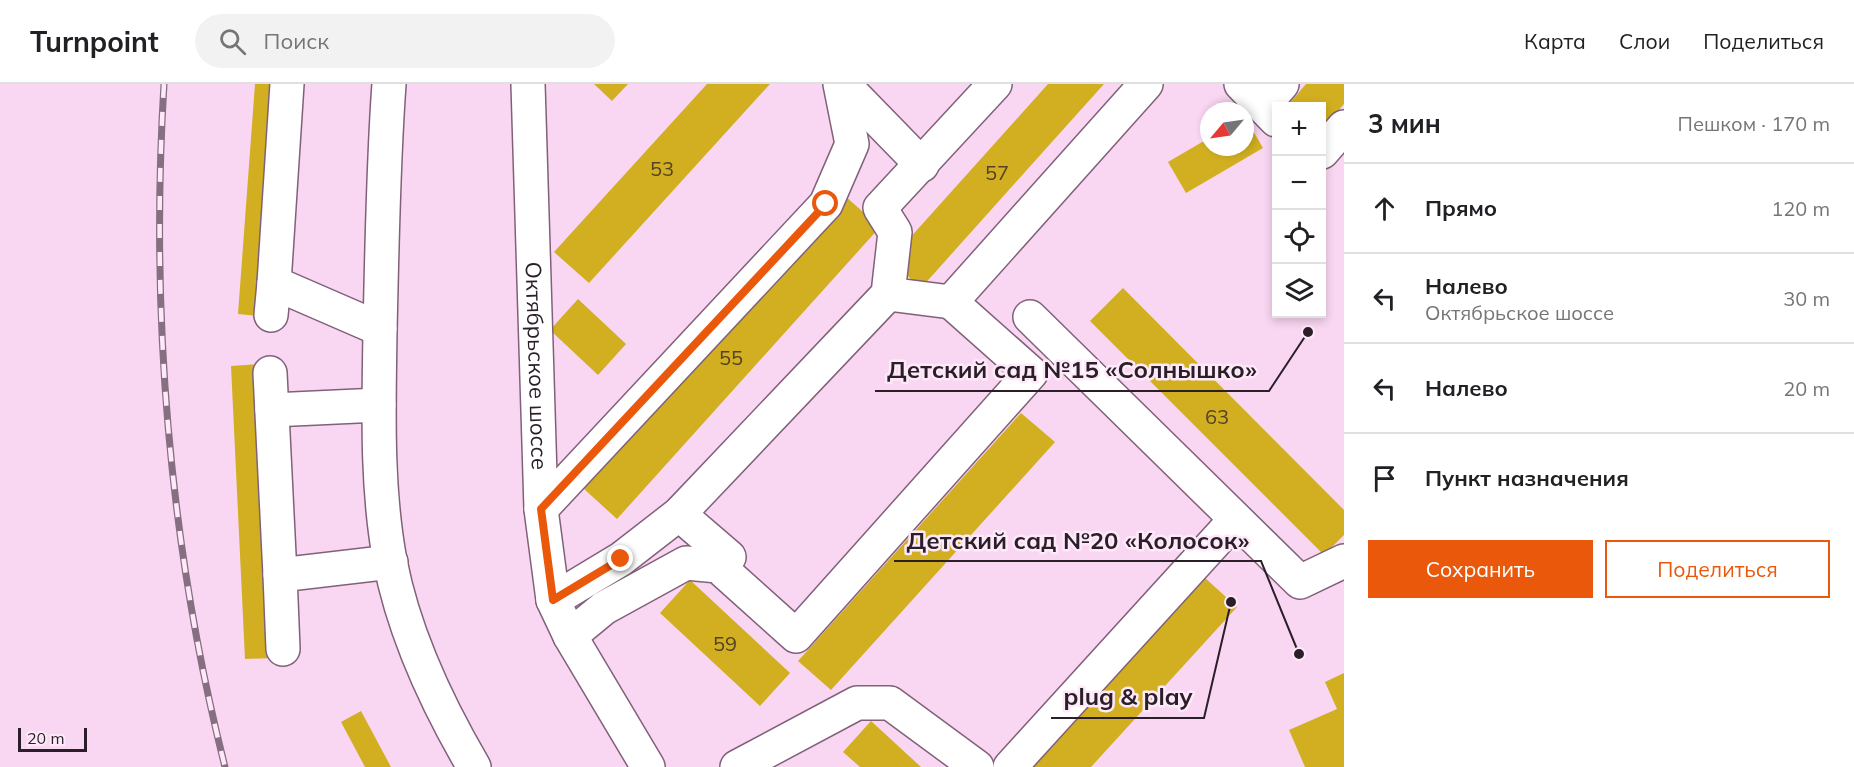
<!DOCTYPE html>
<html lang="ru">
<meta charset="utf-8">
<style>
body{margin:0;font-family:Mulish,sans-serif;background:#f2f2f2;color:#202124}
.controls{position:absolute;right:18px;top:18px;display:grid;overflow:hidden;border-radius:0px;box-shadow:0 3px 9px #0003}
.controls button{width:54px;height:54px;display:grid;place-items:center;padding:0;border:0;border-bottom:2px solid #e0e0e0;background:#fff;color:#202124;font:30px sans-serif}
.compass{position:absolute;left:1200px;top:18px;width:54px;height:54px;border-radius:50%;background:#fff;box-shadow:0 3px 9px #0003;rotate:241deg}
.scale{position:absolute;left:18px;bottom:15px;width:69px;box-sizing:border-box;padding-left:6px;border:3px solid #2a1e28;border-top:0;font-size:16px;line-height:21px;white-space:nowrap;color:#2a1e28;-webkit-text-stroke:4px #fee9f9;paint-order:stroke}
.stop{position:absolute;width:18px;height:18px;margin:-14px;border:4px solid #ea580c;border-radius:50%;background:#fff}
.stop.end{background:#ea580c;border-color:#fff;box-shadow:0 2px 6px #0008}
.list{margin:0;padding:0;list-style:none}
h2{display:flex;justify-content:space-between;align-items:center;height:78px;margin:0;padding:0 24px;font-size:26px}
h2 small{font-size:20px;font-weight:400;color:#757577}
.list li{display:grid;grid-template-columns:39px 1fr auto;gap:18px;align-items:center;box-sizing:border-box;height:90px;padding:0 24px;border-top:2px solid #e0e0e0}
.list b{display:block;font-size:22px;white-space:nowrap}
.list p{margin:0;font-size:20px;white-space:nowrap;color:#757577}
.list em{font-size:20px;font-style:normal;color:#757577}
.actions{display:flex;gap:12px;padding:18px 24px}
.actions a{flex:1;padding:14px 0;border:2px solid #ea580c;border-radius:0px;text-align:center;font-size:21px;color:#ea580c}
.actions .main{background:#ea580c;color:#fff}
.icon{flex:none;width:33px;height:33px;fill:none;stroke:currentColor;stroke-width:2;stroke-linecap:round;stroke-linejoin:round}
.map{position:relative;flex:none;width:1344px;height:683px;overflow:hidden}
header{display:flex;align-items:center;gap:36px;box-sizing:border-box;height:84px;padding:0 30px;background:#fff;border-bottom:2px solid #e0e0e0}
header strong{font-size:28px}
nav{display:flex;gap:33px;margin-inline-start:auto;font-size:21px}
.search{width:420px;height:54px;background:#f2f2f2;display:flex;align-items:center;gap:15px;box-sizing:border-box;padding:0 21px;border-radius:33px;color:#757577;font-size:22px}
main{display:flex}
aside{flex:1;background:#fff}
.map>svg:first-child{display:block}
.building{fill:#d1af20}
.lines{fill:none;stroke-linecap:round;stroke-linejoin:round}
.minor-casing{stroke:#806179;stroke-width:36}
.major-casing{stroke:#806179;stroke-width:36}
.minor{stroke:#fff;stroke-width:33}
.major{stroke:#fff;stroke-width:33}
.rail-casing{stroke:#856f80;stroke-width:7}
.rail{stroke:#fee9f9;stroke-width:4.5;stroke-dasharray:14;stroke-linecap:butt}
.route{stroke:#ea580c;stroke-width:8}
.labels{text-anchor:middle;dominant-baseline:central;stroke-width:5;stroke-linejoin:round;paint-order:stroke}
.number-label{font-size:20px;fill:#544226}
.street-label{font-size:22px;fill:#2a1e28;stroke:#fee9f9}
.leader{fill:none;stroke:#2a1e28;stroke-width:2}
.callout-dot{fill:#2a1e28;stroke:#fee9f9;stroke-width:2}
.callout-label{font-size:24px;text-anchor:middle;font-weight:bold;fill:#2a1e28;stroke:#fee9f9;stroke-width:5;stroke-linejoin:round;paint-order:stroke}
</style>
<header>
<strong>Turnpoint</strong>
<div class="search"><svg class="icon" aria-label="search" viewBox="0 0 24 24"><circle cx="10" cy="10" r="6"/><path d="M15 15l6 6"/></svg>Поиск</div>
<nav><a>Карта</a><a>Слои</a><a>Поделиться</a></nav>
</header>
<main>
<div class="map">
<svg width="1344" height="683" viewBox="0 0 1344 683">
<rect width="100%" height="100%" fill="#f9d6f1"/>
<path class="building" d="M255 0H276L259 232 238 230Z
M594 0H628L612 17Z
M707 0H770L589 199 554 168Z
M1048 0H1104L921 204 890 176Z
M1306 0H1344V20L1322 46V22H1293L1289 20Z
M1245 33 1263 64 1186 109 1168 78 1209 54V63H1245Z
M845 112 880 143 617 435 583 404Z
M1123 204 1344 426V451L1324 471 1090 237Z
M578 215 626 260 598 291 550 246Z
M259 280 274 574 245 575 231 282Z
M1021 329 1055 358 831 606 798 577Z
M1204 493 1237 523 1091 683H1031Z
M690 496 790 589 760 622 660 529Z
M1344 589V683H1305L1289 646 1337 625 1325 598Z
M361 627 391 683H365L341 638Z
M871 637 921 683H860L843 668Z"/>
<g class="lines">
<defs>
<g id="minor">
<path d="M287 0 274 199 380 245"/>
<path id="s1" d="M528 0 541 425 553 516 570 552 648 683"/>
<path d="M843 0 922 81"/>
<path d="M1241 0 1276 36"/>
<path d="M1264 21 1282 0"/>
<path d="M1322 68 1344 43"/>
<path d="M888 210 951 218"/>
<path d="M271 231 274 199"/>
<path d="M1030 233 1300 498 1344 477"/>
<path d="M270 289 280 491"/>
<path d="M272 326 379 321"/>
<path d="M541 425 826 120 852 60 840 0"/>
<path d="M679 430 729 473 718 482"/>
<path d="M553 516 621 475 679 430 888 210 895 148 880 124 995 0"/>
<path d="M570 552 604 524 686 479 718 482 796 552 1031 289 951 218 1146 0"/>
<path d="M283 565 280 491 391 478"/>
<path d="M737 683 857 619H890L977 683"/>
<path d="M1010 683 1235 436"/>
</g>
<path id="major" d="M389 0C383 82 382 164 380 246 379 323 376 401 390 477 404 550 437 620 474 683"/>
</defs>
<use href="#minor" class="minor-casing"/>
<use href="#major" class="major-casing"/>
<use href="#minor" class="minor"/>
<use href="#major" class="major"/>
<defs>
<path id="rail" d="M164 0C150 228 169 462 225 683"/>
</defs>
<use href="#rail" class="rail-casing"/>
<use href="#rail" class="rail"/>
</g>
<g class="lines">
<path class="route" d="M621 475 553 516 541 425 826 120"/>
</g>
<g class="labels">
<g class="number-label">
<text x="662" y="84">53</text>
<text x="997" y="88">57</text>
<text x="731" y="273">55</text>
<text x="1217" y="332">63</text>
<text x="725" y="559">59</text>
</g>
<g class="street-label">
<text stroke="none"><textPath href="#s1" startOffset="282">Октябрьское шоссе</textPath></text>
</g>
</g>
<path class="leader" d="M1308 248L1269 307H875M1299 570L1261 477H894M1231 518L1204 634H1051"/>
<g class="callout-dot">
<circle cx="1308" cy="248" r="6"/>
<circle cx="1299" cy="570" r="6"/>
<circle cx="1231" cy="518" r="6"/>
</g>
<g class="callout-label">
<text x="1072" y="294">Детский сад №15 «Солнышко»</text>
<text x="1078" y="465">Детский сад №20 «Колосок»</text>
<text x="1128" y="621">plug &amp; play</text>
</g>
</svg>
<div class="controls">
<button>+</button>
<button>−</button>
<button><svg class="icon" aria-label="locate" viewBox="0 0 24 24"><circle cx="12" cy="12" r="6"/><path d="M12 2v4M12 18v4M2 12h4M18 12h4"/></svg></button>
<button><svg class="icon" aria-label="layers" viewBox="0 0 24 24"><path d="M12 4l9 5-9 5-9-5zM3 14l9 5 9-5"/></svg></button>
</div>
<svg class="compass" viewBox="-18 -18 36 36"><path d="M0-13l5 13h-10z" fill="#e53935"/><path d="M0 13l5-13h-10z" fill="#757577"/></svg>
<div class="scale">20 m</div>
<div class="stop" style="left:826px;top:120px"></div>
<div class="stop end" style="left:621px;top:475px"></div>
</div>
<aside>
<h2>3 мин<small>Пешком · 170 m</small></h2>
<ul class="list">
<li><svg class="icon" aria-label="ahead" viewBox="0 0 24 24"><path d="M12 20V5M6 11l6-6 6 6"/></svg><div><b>Прямо</b></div><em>120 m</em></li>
<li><svg class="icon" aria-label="left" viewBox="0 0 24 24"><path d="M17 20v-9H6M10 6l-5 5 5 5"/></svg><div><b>Налево</b><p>Октябрьское шоссе</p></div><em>30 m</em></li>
<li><svg class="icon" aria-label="left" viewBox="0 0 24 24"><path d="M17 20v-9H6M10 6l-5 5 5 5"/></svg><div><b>Налево</b></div><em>20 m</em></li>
<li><svg class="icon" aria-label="arrive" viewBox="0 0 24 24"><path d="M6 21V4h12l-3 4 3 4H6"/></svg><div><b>Пункт назначения</b></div></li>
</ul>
<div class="actions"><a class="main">Сохранить</a><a>Поделиться</a></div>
</aside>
</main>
